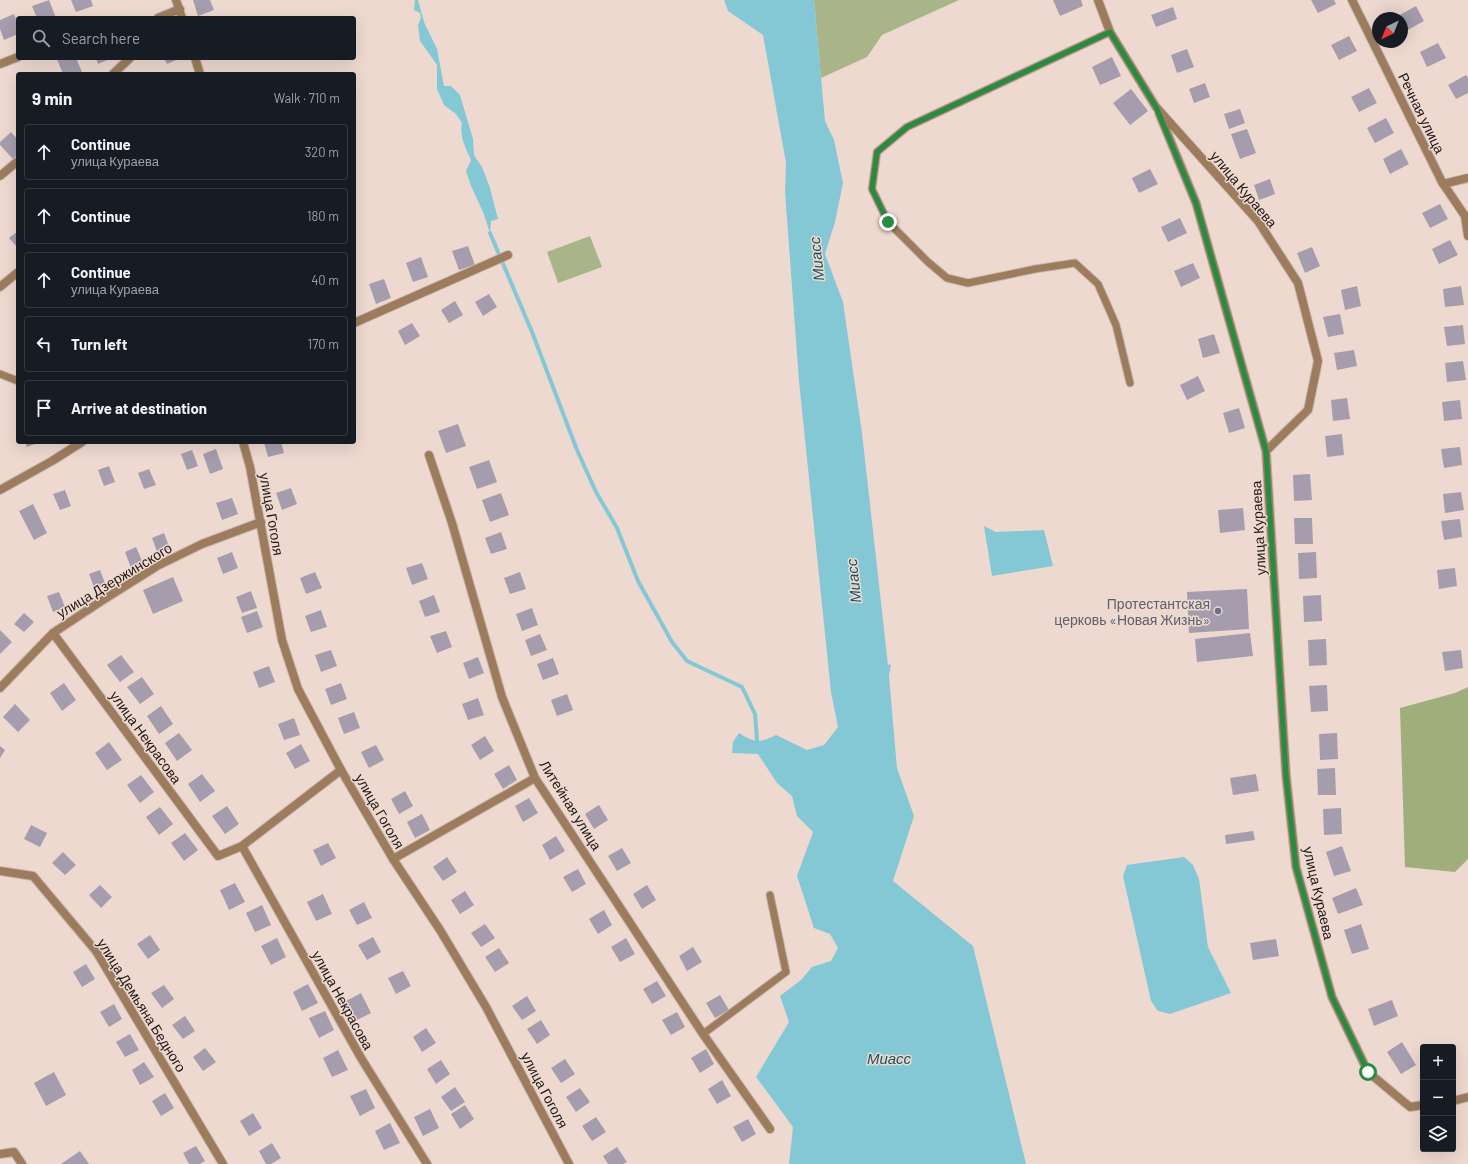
<!DOCTYPE html>
<meta charset="utf-8">
<style>
body{margin:0;font-family:Barlow,sans-serif;background:#20242c;color:#f1f3f6}
.controls{position:absolute;right:12px;bottom:12px;display:grid;overflow:hidden;border-radius:4px;box-shadow:0 4px 16px #0002}
.controls button{width:36px;height:36px;display:grid;place-items:center;padding:0;border:0;border-bottom:1px solid #363941;background:#171b24;color:#f1f3f6;font:20px sans-serif}
.compass{position:absolute;left:1372px;top:12px;width:36px;height:36px;border-radius:50%;background:#171b24;box-shadow:0 4px 16px #0002;rotate:223deg}
.stop{position:absolute;width:12px;height:12px;margin:-9px;border:3px solid #268c42;border-radius:50%;background:#fff}
.stop.end{background:#268c42;border-color:#fff;box-shadow:0 1px 4px #0008}
.list{margin:0;padding:0;list-style:none}
h2{display:flex;justify-content:space-between;align-items:center;height:52px;margin:0;padding:0 16px;font-size:17px}
h2 small{font-size:13px;font-weight:400;color:#9ea1a6}
.list li{display:grid;grid-template-columns:26px 1fr auto;gap:12px;align-items:center;box-sizing:border-box;height:56px;margin:0 8px 8px;padding:0 8px;border:1px solid #363941;border-radius:4px}
.list b{display:block;font-size:15px;white-space:nowrap}
.list p{margin:0;font-size:13px;white-space:nowrap;color:#9ea1a6}
.list em{font-size:13px;font-style:normal;color:#9ea1a6}
.icon{flex:none;width:22px;height:22px;fill:none;stroke:currentColor;stroke-width:2;stroke-linecap:round;stroke-linejoin:round}
.map{position:relative;flex:none;width:1468px;height:1164px;overflow:hidden}
.search{position:absolute;background:#171b24;box-shadow:0 4px 16px #0002;left:16px;top:16px;width:340px;height:44px;display:flex;align-items:center;gap:10px;box-sizing:border-box;padding:0 14px;border-radius:4px;color:#9ea1a6;font-size:15px}
.panel{position:absolute;background:#171b24;box-shadow:0 4px 16px #0002;left:16px;top:72px;width:340px;height:372px;border-radius:4px}
.map>svg:first-child{display:block}
.green{fill:#a9b589}
.forest{fill:#a0ae7b}
.water{fill:#84c8d6}
.lines{fill:none;stroke-linecap:round;stroke-linejoin:round}
.stream{stroke:#84c8d6;stroke-width:4}
.building{fill:#a59dad}
.service-casing{stroke:#c9b6ae;stroke-width:9}
.minor-casing{stroke:#c9b6ae;stroke-width:10}
.tertiary-casing{stroke:#c9b6ae;stroke-width:10}
.service{stroke:#9d7c5e;stroke-width:7}
.minor{stroke:#9d7c5e;stroke-width:8}
.tertiary{stroke:#9d7c5e;stroke-width:8}
.route{stroke:#268c42;stroke-width:5}
.worship-dot{fill:#6b7280;stroke:#eed9d0;stroke-width:1.5}
.labels{text-anchor:middle;dominant-baseline:central;stroke-width:3;stroke-linejoin:round;paint-order:stroke}
.street-label{font-size:14px;fill:#1e1613;stroke:#eed9d0}
.worship-label{font-size:14px;fill:#5b616d;stroke:#eed9d0;text-anchor:end}
.water-label{font-size:15px;font-style:italic;fill:#17515c;stroke:#eed9d0}
</style>
<div class="map">
<svg width="1468" height="1164" viewBox="0 0 1468 1164">
<rect width="100%" height="100%" fill="#eed9d0"/>
<path class="green" d="M814 0H959L882 35 867 57 821 78Z
M590 236 602 267 558 283 547 252Z"/>
<path class="forest" d="M1468 687V859L1455 872 1405 867 1400 708 1455 693Z"/>
<path class="water" d="M415 0H418L424 22 437 49 444 86H451L460 95 473 139 474 155 482 167 490 188 498 219 491 221 490 233 483 212 471 186 466 171 471 160C466 149 459 136 462 123L456 114 444 105 437 89V65L420 41 418 25 421 18 420 13 414 10Z
M724 0H814L825 121 834 140 843 183 835 222 825 254 843 302 862 433 888 665 891 664 889 676 897 768 914 816 893 881 973 946 1026 1164H789L793 1127 756 1077 789 1022 780 996 801 980 812 967 831 961 838 948 830 934 814 928 797 876 813 832 797 816 792 796 777 783 758 754 732 753 733 742 739 733C754 743 760 743 776 735L807 750 824 745 838 727 831 692 799 381 785 192 786 163 763 35 728 11Z
M984 526 996 532 1044 530 1053 566 992 576Z
M1184 857 1193 865 1199 879 1208 947 1231 993 1170 1014 1158 1011 1151 1001 1123 876 1127 865Z"/>
<g class="lines">
<path class="stream" d="M490 233 532 332 577 450 596 492 617 528 638 581 672 642 687 661 742 687 755 714 757 740"/>
</g>
<path class="building" d="M49 0 56 18H37L32 6Z
M71 0H91L93 6 76 12Z
M193 0H210L214 10 198 16Z
M1053 0H1081L1083 6 1060 16Z
M1311 0H1334L1336 4 1318 13Z
M1416 6 1424 21 1406 31 1402 24V18H1399L1398 16Z
M1173 7 1177 19 1156 27 1151 15Z
M14 14 18 25V34L4 40 0 29V20Z
M1349 36 1357 51 1339 60 1331 45Z
M1438 43 1446 58 1427 67 1420 52Z
M1187 49 1194 67 1177 73 1171 55Z
M1112 57 1121 76 1100 85 1092 67Z
M61 58H76L82 72 76 74H63L57 59Z
M96 58H112L98 64Z
M164 58H181L167 64Z
M1466 75 1468 78V93L1456 99 1448 85Z
M1205 83 1210 97 1194 103 1189 89Z
M1369 88 1377 103 1359 112 1351 97Z
M1131 89 1148 111 1130 125 1113 103Z
M1240 109 1245 123 1229 129 1224 114Z
M1386 118 1394 133 1375 143 1367 128Z
M1247 129 1256 153 1240 159 1231 134Z
M11 132 18 140V154L13 159 0 145V142Z
M1401 149 1409 164 1390 174 1383 159Z
M1150 169 1158 184 1139 193 1132 178Z
M1270 179 1275 194 1259 200 1254 185Z
M1440 204 1448 219 1430 228 1422 213Z
M1180 218 1187 233 1168 242 1161 227Z
M18 231V248L9 238Z
M1450 240 1458 255 1439 264 1432 249Z
M468 246 475 265 459 270 452 251Z
M1312 247 1320 266 1305 273 1297 253Z
M421 257 428 277 413 282 406 263Z
M1193 263 1200 278 1181 287 1174 271Z
M384 279 391 298 376 304 369 284Z
M1357 286 1361 306 1345 310 1341 290Z
M1461 286 1464 305 1445 307 1443 289Z
M489 294 497 307 483 316 475 302Z
M455 301 463 315 449 323 441 310Z
M1340 314 1344 334 1328 337 1323 317Z
M412 323 420 336 405 345 398 331Z
M1463 325 1465 344 1447 346 1444 327Z
M1214 334 1220 353 1203 358 1198 339Z
M1354 350 1357 366 1337 370 1334 353Z
M1463 361 1466 380 1447 382 1445 363Z
M1198 376 1205 391 1187 400 1180 385Z
M1347 398 1350 419 1333 421 1331 400Z
M1460 400 1462 419 1444 421 1442 402Z
M1239 408 1245 428 1229 433 1223 413Z
M458 424 466 446 446 453 438 431Z
M1342 434 1344 455 1327 457 1325 436Z
M25 442H40L27 447Z
M264 442H281L284 453 268 457Z
M1460 447 1462 465 1444 468 1441 449Z
M216 449 223 469 210 474 203 454Z
M192 450 198 466 187 470 181 454Z
M489 460 497 482 477 489 469 467Z
M109 466 115 482 104 486 98 470Z
M149 469 156 485 144 489 138 473Z
M1310 474 1312 500 1294 501 1293 475Z
M291 488 297 504 282 510 276 493Z
M65 490 71 506 60 510 53 494Z
M1461 492 1464 510 1445 513 1443 494Z
M501 493 509 515 490 522 482 500Z
M232 498 238 514 222 520 216 503Z
M33 504 47 533 34 540 19 511Z
M1243 508 1245 530 1220 533 1218 510Z
M1294 518H1312L1313 544H1295Z
M1460 519 1462 537 1444 540 1441 521Z
M501 532 507 549 491 554 485 538Z
M164 533 170 549 158 554 152 538Z
M136 547 143 563 131 568 125 552Z
M232 552 238 568 223 574 217 558Z
M1316 552 1317 578 1299 579 1298 553Z
M422 563 428 579 412 585 406 568Z
M1455 568 1457 586 1439 589 1437 570Z
M100 570 106 586 95 590 89 574Z
M315 572 322 588 306 594 300 578Z
M520 572 526 589 510 594 504 578Z
M173 577 183 601 153 614 143 590Z
M1247 589 1249 629 1189 633 1187 592Z
M251 591 257 608 242 613 236 597Z
M59 592 65 607 53 612 47 596Z
M434 595 440 612 425 617 419 601Z
M1321 595 1322 621 1304 622 1303 596Z
M532 608 538 625 522 631 516 614Z
M321 610 327 627 311 632 305 616Z
M257 611 263 627 247 633 241 617Z
M24 613 34 622 24 632 14 624Z
M0 630 12 642 0 654Z
M446 631 452 647 437 653 430 636Z
M1250 633 1253 656 1197 662 1195 639Z
M540 634 547 650 531 656 525 640Z
M1326 639 1327 665 1309 666 1308 640Z
M331 650 337 666 321 672 315 655Z
M1461 650 1463 668 1445 671 1442 652Z
M121 655 134 672 120 682 107 665Z
M478 657 484 673 469 679 463 663Z
M553 658 559 674 543 680 537 664Z
M269 666 275 682 259 688 253 672Z
M142 677 154 694 140 704 127 687Z
M64 683 76 700 62 711 50 693Z
M341 683 347 699 331 705 325 689Z
M1327 685 1328 711 1311 712 1309 686Z
M567 694 573 710 557 716 551 700Z
M478 698 484 715 468 720 462 704Z
M15 704 30 720 18 732 3 717Z
M161 706 173 724 159 734 147 716Z
M354 712 360 728 344 734 338 718Z
M294 718 300 735 284 740 278 724Z
M179 733 192 750 177 761 165 743Z
M1337 733 1338 759 1320 760 1319 734Z
M485 736 494 751 480 760 471 745Z
M109 742 122 760 107 770 95 753Z
M301 744 310 761 295 769 286 753Z
M376 745 384 760 369 768 361 752Z
M0 746 5 750 0 758Z
M509 765 517 780 503 789 494 774Z
M1335 768 1336 795H1318L1317 769Z
M202 774 215 791 200 802 188 784Z
M1256 774 1259 791 1233 795 1230 778Z
M141 775 154 792 140 803 127 785Z
M405 791 413 806 399 814 391 799Z
M529 798 538 813 523 822 515 806Z
M599 805 608 820 594 829 585 814Z
M227 806 239 824 225 834 212 816Z
M160 807 173 824 159 835 146 817Z
M1341 808 1342 834 1324 835 1323 809Z
M422 814 430 830 415 838 407 822Z
M31 825 47 833 40 847 24 839Z
M1253 831 1255 840 1226 844 1225 835Z
M185 833 198 850 184 861 171 843Z
M556 836 565 851 550 860 542 845Z
M328 843 336 858 321 866 313 850Z
M1342 846 1351 871 1334 876 1326 852Z
M622 848 631 863 617 871 608 856Z
M63 852 76 865 65 875 52 863Z
M447 857 457 872 443 881 433 867Z
M578 869 586 884 572 892 563 877Z
M235 883 245 902 229 910 220 890Z
M100 885 112 897 101 908 89 895Z
M647 885 656 900 642 909 633 894Z
M1356 888 1363 905 1338 914 1332 898Z
M465 891 474 905 460 914 451 900Z
M323 894 332 914 316 921 307 902Z
M364 902 372 918 357 925 349 910Z
M262 905 271 925 255 932 246 913Z
M604 910 612 925 598 934 589 919Z
M485 924 495 938 481 947 471 933Z
M1361 924 1369 949 1352 954 1344 930Z
M150 935 160 950 148 959 137 944Z
M373 937 381 952 367 960 358 945Z
M277 938 286 957 271 965 261 946Z
M626 938 635 954 620 962 611 947Z
M1276 939 1279 956 1253 960 1250 943Z
M693 947 702 962 687 971 679 956Z
M499 948 509 963 495 972 485 957Z
M86 964 95 979 82 987 73 972Z
M403 971 411 986 396 994 388 978Z
M657 981 666 996 652 1004 643 989Z
M308 984 318 1003 302 1011 293 992Z
M164 985 174 999 162 1008 151 993Z
M361 993 371 1013 355 1021 346 1001Z
M720 995 729 1010 715 1018 706 1003Z
M527 996 536 1011 522 1020 512 1006Z
M1392 1000 1398 1016 1374 1026 1368 1009Z
M114 1004 122 1019 109 1027 100 1012Z
M325 1011 334 1030 319 1038 309 1018Z
M677 1012 685 1027 671 1035 662 1020Z
M185 1016 195 1031 183 1039 172 1025Z
M541 1020 550 1035 537 1044 527 1029Z
M426 1028 436 1043 422 1052 413 1037Z
M130 1034 139 1050 125 1057 116 1042Z
M1402 1042 1416 1065 1401 1074 1387 1052Z
M205 1048 216 1062 203 1071 193 1057Z
M706 1049 714 1064 700 1073 691 1058Z
M338 1050 348 1070 332 1077 323 1058Z
M565 1059 575 1074 561 1083 551 1068Z
M441 1060 450 1074 436 1084 427 1069Z
M144 1062 154 1077 140 1085 132 1070Z
M54 1072 66 1095 46 1106 34 1083Z
M722 1080 731 1096 717 1104 708 1089Z
M455 1087 465 1102 451 1111 441 1097Z
M580 1088 590 1102 576 1112 566 1097Z
M366 1089 375 1108 360 1116 350 1096Z
M165 1093 174 1108 161 1116 152 1101Z
M465 1105 474 1119 460 1129 451 1114Z
M430 1109 439 1128 423 1136 414 1117Z
M253 1113 262 1128 249 1136 240 1121Z
M596 1117 606 1132 592 1141 582 1126Z
M748 1119 756 1134 742 1142 733 1127Z
M390 1123 400 1143 384 1150 375 1131Z
M272 1143 281 1158 271 1164H266L259 1151Z
M196 1146 205 1161 200 1164H189L183 1153Z
M617 1147 627 1162 623 1164H608L603 1156Z
M80 1151 89 1164H61Z"/>
<g class="lines">
<defs>
<path id="service" d="M1110 32 907 127 877 152 872 189 888 222 928 262 947 278 968 283 1035 269 1075 263 1098 284 1116 325 1130 383
M0 374 18 381
M703 1034 786 972 770 895"/>
<path id="minor" d="M176 0 182 18
M1098 0 1110 32 1156 107 1258 221 1298 283 1318 361 1308 410 1266 451 1286 775 1296 867 1332 997 1368 1072 1410 1107 1423 1105
M1352 0 1442 182 1465 216 1468 236
M158 18 180 9
M195 58 200 74
M0 64 18 57
M113 74 130 58
M1159 113 1196 203 1266 451
M0 176 18 161
M1443 184 1468 178
M0 287 18 272
M354 323 508 255
M429 455 452 523 502 697 535 778 703 1034 770 1129
M53 633 218 856 242 846 341 770
M0 688 53 633 103 600 157 566 202 544 261 522
M242 846 361 1058 427 1164
M393 859 535 778
M0 871 33 876 96 951 223 1164
M1453 1101 1468 1097
M0 1154 14 1152 22 1164"/>
<path id="tertiary" d="M243 442 250 467 282 640 298 689 341 770 393 859 440 930 486 1007 569 1164
M0 490 52 461 82 442"/>
</defs>
<use href="#service" class="service-casing"/>
<use href="#minor" class="minor-casing"/>
<use href="#tertiary" class="tertiary-casing"/>
<use href="#service" class="service"/>
<use href="#minor" class="minor"/>
<use href="#tertiary" class="tertiary"/>
</g>
<g class="lines">
<path class="route" d="M888 222 872 189 877 152 907 127 1110 32 1156 107 1196 203 1266 451 1286 776 1296 867 1332 997 1368 1072"/>
</g>
<circle class="worship-dot" cx="1218" cy="611" r="4"/>
<g class="labels">
<g class="street-label">
<text transform="translate(1422 113) rotate(64)">Речная улица</text>
<text transform="translate(1244 189) rotate(50)">улица Кураева</text>
<text transform="translate(272 514) rotate(80)">улица Гоголя</text>
<text transform="translate(1258 528) rotate(-93)">улица Кураева</text>
<text transform="translate(114 580) rotate(-31)">улица Дзержинского</text>
<text transform="translate(146 737) rotate(54)">улица Некрасова</text>
<text transform="translate(571 805) rotate(58)">Литейная улица</text>
<text transform="translate(380 811) rotate(60)">улица Гоголя</text>
<text transform="translate(1319 893) rotate(77)">улица Кураева</text>
<text transform="translate(343 1000) rotate(61)">улица Некрасова</text>
<text transform="translate(142 1005) rotate(58)">улица Демьяна Бедного</text>
<text transform="translate(545 1090) rotate(62)">улица Гоголя</text>
</g>
<g class="worship-label">
<text x="1210" y="603">Протестантская<tspan x="1210" dy="16">церковь «Новая Жизнь»</tspan></text>
</g>
<g class="water-label">
<text transform="translate(816 259) rotate(-96)">Миасс</text>
<text transform="translate(853 581) rotate(-96)">Миасс</text>
<text x="889" y="1058">Миасс</text>
</g>
</g>
</svg>
<div class="controls">
<button>+</button>
<button>−</button>
<button><svg class="icon" aria-label="layers" viewBox="0 0 24 24"><path d="M12 4l9 5-9 5-9-5zM3 14l9 5 9-5"/></svg></button>
</div>
<svg class="compass" viewBox="-18 -18 36 36"><path d="M0-13l5 13h-10z" fill="#e53935"/><path d="M0 13l5-13h-10z" fill="#9ea1a6"/></svg>
<div class="stop" style="left:1368px;top:1072px"></div>
<div class="stop end" style="left:888px;top:222px"></div>
<div class="search"><svg class="icon" aria-label="search" viewBox="0 0 24 24"><circle cx="10" cy="10" r="6"/><path d="M15 15l6 6"/></svg>Search here</div>
<section class="panel">
<h2>9 min<small>Walk · 710 m</small></h2>
<ul class="list">
<li><svg class="icon" aria-label="ahead" viewBox="0 0 24 24"><path d="M12 20V5M6 11l6-6 6 6"/></svg><div><b>Continue</b><p>улица Кураева</p></div><em>320 m</em></li>
<li><svg class="icon" aria-label="ahead" viewBox="0 0 24 24"><path d="M12 20V5M6 11l6-6 6 6"/></svg><div><b>Continue</b></div><em>180 m</em></li>
<li><svg class="icon" aria-label="ahead" viewBox="0 0 24 24"><path d="M12 20V5M6 11l6-6 6 6"/></svg><div><b>Continue</b><p>улица Кураева</p></div><em>40 m</em></li>
<li><svg class="icon" aria-label="left" viewBox="0 0 24 24"><path d="M17 20v-9H6M10 6l-5 5 5 5"/></svg><div><b>Turn left</b></div><em>170 m</em></li>
<li><svg class="icon" aria-label="arrive" viewBox="0 0 24 24"><path d="M6 21V4h12l-3 4 3 4H6"/></svg><div><b>Arrive at destination</b></div></li>
</ul>
</section>
</div>
